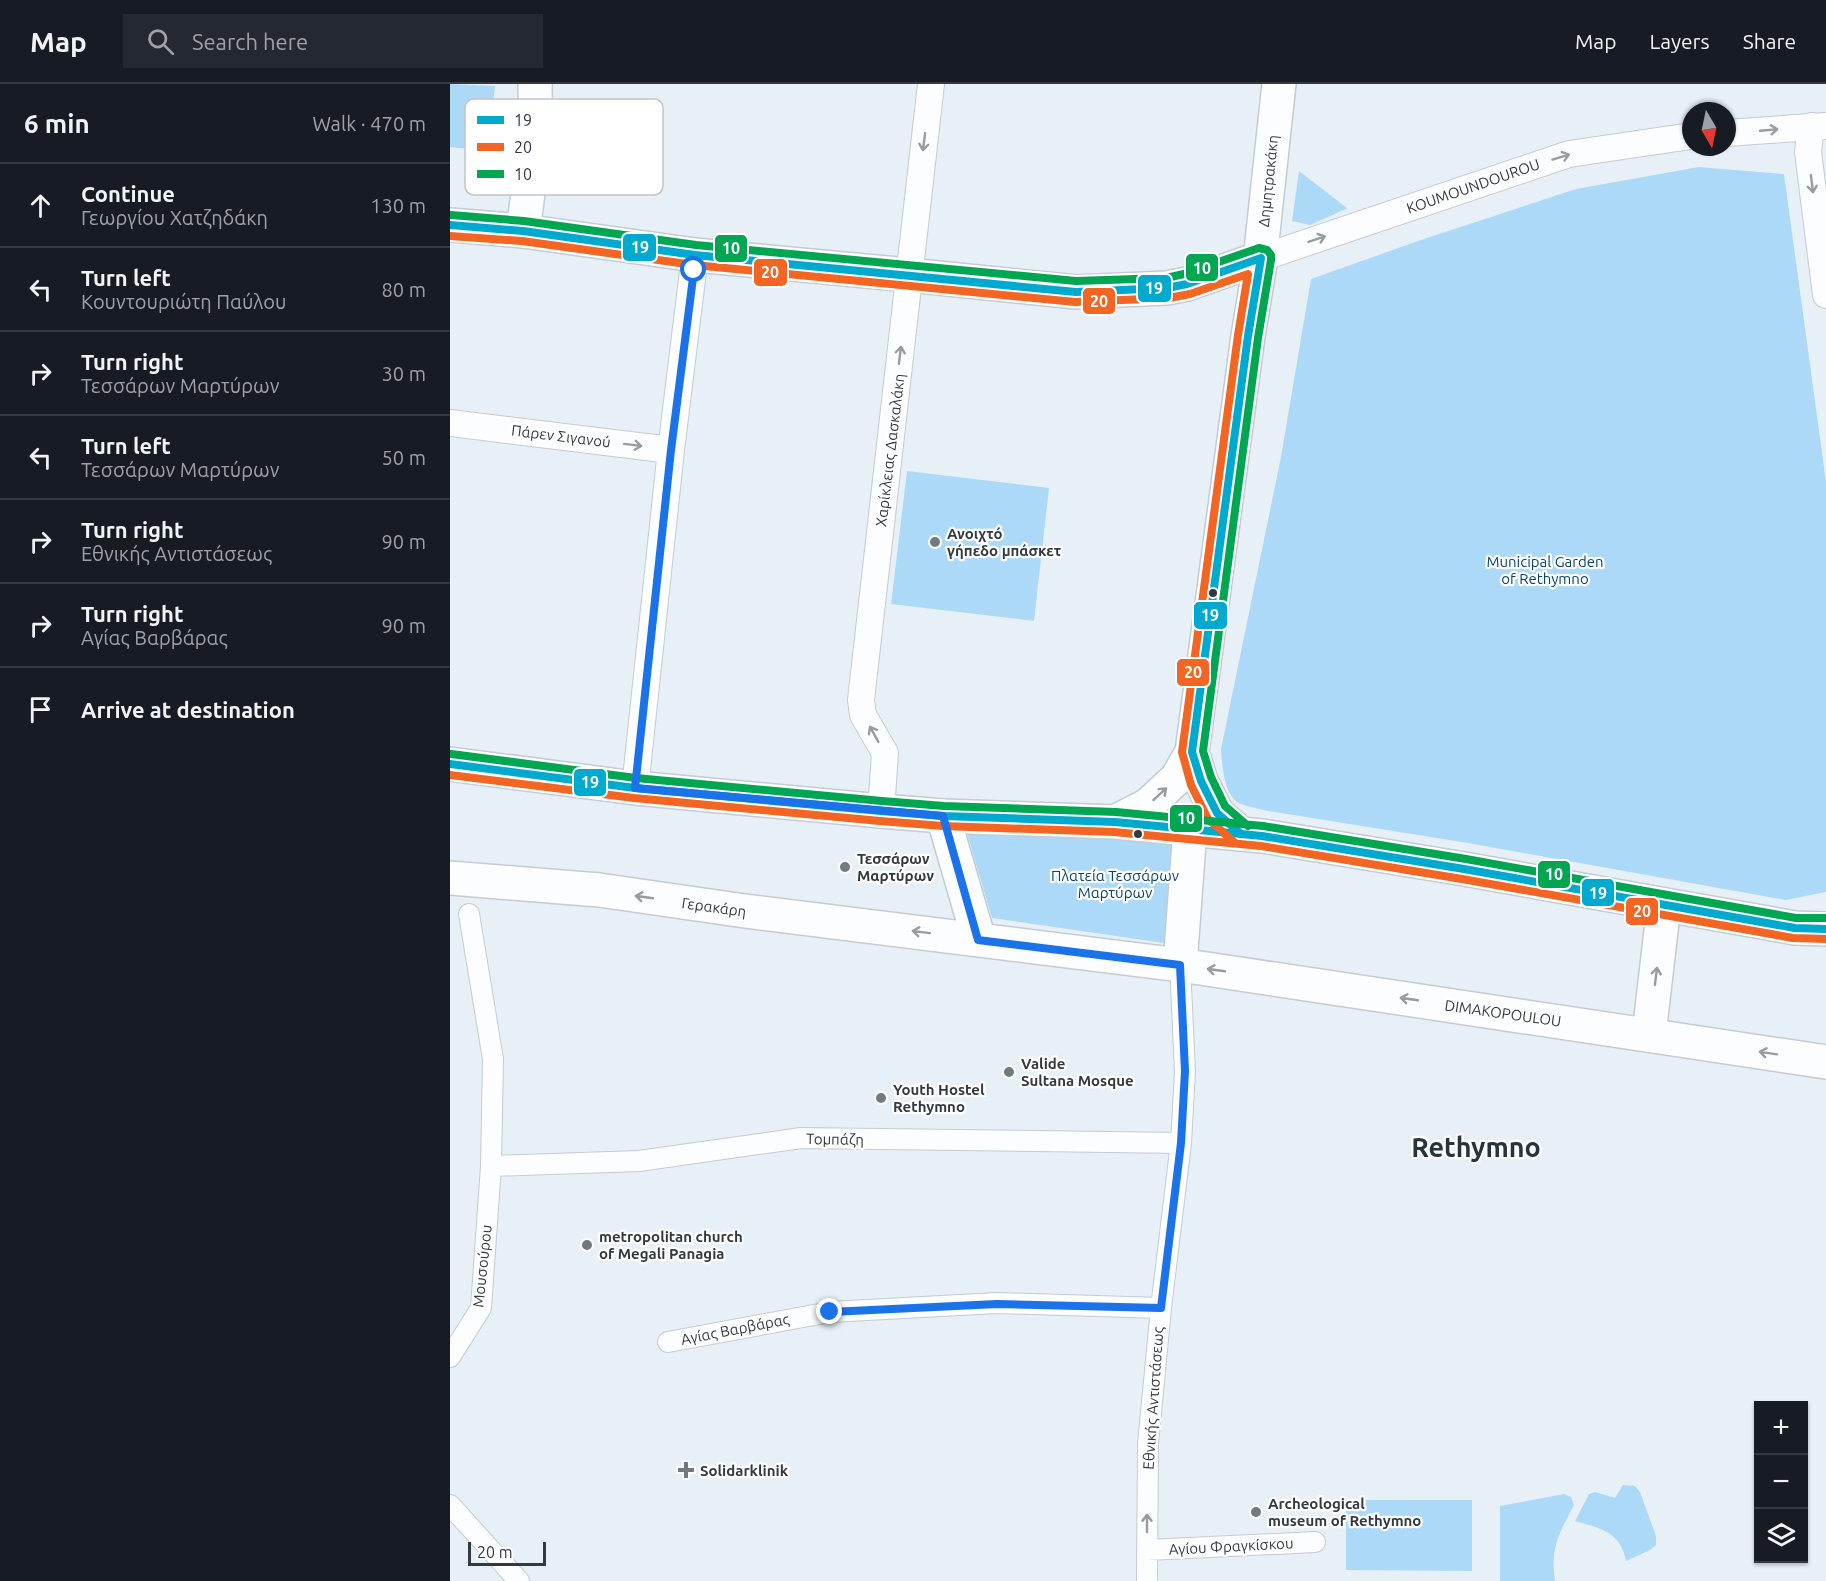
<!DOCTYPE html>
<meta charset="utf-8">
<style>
body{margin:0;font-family:Ubuntu,sans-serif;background:#242831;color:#f1f3f6}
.controls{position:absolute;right:18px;bottom:18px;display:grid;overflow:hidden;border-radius:0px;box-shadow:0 2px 4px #0004}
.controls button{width:54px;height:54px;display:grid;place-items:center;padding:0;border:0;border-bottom:2px solid #363941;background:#171b24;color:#f1f3f6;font:30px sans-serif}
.compass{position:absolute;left:1232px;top:18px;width:54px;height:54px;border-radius:50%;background:#171b24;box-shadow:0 2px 4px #0004;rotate:171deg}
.scale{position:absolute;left:18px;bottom:15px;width:78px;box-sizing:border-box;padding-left:6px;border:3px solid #323a40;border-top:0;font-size:16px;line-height:21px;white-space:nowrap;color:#323a40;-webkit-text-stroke:4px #fff;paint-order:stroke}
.stop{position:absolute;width:18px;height:18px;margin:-14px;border:4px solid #1a73e8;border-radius:50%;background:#fff}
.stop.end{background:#1a73e8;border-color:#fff;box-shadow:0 2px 6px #0008}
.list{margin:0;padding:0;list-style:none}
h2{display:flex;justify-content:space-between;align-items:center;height:78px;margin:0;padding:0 24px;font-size:26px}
h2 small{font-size:20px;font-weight:400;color:#9ea1a6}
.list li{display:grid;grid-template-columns:39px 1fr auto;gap:18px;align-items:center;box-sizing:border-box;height:84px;padding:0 24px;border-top:2px solid #363941}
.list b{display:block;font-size:22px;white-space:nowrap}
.list p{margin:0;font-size:20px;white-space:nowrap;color:#9ea1a6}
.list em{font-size:20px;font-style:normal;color:#9ea1a6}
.icon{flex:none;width:33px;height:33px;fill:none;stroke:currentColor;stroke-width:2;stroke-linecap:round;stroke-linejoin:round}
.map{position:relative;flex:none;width:1376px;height:1497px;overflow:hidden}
header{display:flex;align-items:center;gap:36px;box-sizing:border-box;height:84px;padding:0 30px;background:#171b24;border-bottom:2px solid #363941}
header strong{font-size:28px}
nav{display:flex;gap:33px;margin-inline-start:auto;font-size:21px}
.search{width:420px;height:54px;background:#242831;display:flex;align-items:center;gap:15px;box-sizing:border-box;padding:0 21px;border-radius:0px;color:#9ea1a6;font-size:22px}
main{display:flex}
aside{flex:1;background:#171b24}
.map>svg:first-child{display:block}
.green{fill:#add9f9}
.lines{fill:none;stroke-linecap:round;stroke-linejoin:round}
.pedestrian-casing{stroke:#c4ccd2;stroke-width:22}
.minor-casing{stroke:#c4ccd2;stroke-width:28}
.tertiary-casing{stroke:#c4ccd2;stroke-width:36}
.secondary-casing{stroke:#c4ccd2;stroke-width:36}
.primary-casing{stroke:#c4ccd2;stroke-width:36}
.pedestrian{stroke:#fbfdfe;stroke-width:20}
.minor{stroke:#fbfdfe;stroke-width:26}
.tertiary{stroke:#fbfdfe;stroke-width:33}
.secondary{stroke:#fbfdfe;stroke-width:33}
.primary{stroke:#fbfdfe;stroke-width:33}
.bus-1-casing{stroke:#fff;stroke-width:12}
.bus-2-casing{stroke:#fff;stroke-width:12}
.bus-3-casing{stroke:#fff;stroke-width:12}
.bus-1{stroke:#00a9ce;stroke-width:8}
.bus-2{stroke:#f26522;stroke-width:8}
.bus-3{stroke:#00a651;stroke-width:8}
.oneway{stroke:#969c9f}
.route{stroke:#1a73e8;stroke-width:8}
.poi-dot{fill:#717a80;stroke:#fff;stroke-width:2}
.bus-dot{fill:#323a40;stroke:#fff;stroke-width:2}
.labels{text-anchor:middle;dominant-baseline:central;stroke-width:4.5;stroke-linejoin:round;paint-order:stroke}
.street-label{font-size:15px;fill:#323a40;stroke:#fff}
.poi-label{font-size:15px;font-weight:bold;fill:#323a40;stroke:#fff;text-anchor:start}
.park-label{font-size:15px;fill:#084567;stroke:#fff}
.town-label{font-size:27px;font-weight:bold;fill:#253540;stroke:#fff}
.key{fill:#fff;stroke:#c2c4c6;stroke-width:1.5}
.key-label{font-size:16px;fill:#323a40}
.line-badge{stroke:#fff;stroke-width:2}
.badge-label{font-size:16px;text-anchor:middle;font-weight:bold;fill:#fff}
</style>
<header>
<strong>Map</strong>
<div class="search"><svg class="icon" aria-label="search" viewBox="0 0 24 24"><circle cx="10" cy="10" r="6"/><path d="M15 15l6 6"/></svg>Search here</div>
<nav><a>Map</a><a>Layers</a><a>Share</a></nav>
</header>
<main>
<aside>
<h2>6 min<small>Walk · 470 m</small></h2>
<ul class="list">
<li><svg class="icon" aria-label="ahead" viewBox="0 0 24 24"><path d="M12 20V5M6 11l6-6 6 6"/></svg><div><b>Continue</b><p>Γεωργίου Χατζηδάκη</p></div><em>130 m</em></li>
<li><svg class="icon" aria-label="left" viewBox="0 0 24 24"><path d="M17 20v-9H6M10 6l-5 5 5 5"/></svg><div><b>Turn left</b><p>Κουντουριώτη Παύλου</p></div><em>80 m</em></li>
<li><svg class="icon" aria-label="right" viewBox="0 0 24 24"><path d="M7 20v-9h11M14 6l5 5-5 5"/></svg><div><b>Turn right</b><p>Τεσσάρων Μαρτύρων</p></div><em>30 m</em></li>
<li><svg class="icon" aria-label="left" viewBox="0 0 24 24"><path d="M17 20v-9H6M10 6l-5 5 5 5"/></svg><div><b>Turn left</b><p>Τεσσάρων Μαρτύρων</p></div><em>50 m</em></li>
<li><svg class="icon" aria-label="right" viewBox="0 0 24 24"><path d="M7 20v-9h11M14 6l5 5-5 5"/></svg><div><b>Turn right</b><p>Εθνικής Αντιστάσεως</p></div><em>90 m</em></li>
<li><svg class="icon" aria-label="right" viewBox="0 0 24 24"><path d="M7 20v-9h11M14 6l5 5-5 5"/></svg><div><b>Turn right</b><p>Αγίας Βαρβάρας</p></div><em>90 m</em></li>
<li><svg class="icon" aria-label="arrive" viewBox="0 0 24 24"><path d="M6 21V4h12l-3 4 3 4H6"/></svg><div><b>Arrive at destination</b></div></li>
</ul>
</aside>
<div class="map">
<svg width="1376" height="1497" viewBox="0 0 1376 1497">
<rect width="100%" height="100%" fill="#e7f0f7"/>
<path class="green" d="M0 0 45 2 38 67 0 63Z
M1249 83 1334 90 1376 398V808L1336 816 1018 759 818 727C809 725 798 723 789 719 774 712 772 680 771 665L831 373 861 195 971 156 1126 105Z
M849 87 897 124H898L860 141 842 137Z
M457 387 599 404 584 537 441 520Z
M516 746 725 750 714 859 542 834Z
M1173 1401 1185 1402 1190 1408 1206 1452V1461L1200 1466 1176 1477C1171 1448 1150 1444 1125 1437L1139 1410 1145 1408 1165 1414Z
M1114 1410 1121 1413 1124 1421C1109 1450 1100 1463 1105 1497H1050V1422Z
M896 1416H1022V1487L896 1486Z"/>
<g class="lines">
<defs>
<path id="pedestrian" d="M41 1082 189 1077 351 1054 731 1059
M218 1258 380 1228 547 1219 711 1224
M0 1273 31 1224 41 1082 43 975 19 830
M0 1421 69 1497
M697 1466 865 1458
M697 1497 698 1360 711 1224 731 1059 735 987 730 881"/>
<path id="minor" d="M1361 42 1358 68 1376 211
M1277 49 1375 42
M811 174 1119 70 1241 52
M0 339 221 366
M185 704 221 366 245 171
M431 727 435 669 413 631 411 616 481 0"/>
<path id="tertiary" d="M493 732 529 856
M0 794 149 806 295 827 730 881 1376 978
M730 881 740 745
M1199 950 1214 821"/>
<path id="secondary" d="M73 147 86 48 85 0"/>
<path id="primary" d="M0 141 73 147 245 171 459 191 626 208 717 204 737 200 811 174
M0 680 185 704 431 727 493 732 665 738 812 752 1014 785 1345 844 1376 845
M665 738 698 721 727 694 742 668
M791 750 767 729 751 697 742 668 798 252 811 174 812 157 829 0"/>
</defs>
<use href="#pedestrian" class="pedestrian-casing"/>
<use href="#minor" class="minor-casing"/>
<use href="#tertiary" class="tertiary-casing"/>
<use href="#secondary" class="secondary-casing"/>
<use href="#primary" class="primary-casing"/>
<use href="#pedestrian" class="pedestrian"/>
<use href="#minor" class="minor"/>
<use href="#tertiary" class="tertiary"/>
<use href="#secondary" class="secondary"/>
<use href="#primary" class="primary"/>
<defs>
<path id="bus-1" d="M0 141 73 147 245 171 626 208 717 204 737 200 811 174 798 252 742 668 751 697 767 729 791 750
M0 680 185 704 431 727 493 732 665 738 812 752 1014 785 1345 844 1376 845"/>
<path id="bus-2" d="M0 152 72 157 244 181 625 218 719 214 740 210 798 190 788 251 732 668 741 701 758 735 784 758
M0 691 184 714 430 737 493 742 664 748 811 762 1012 795 1343 854 1376 855"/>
<path id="bus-3" d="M1 131 74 137 246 161 626 197 716 194 734 190 809 164 817 166 821 171V176L808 254 753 667 761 693 775 722 798 742
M1 670 186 694 432 717 494 722 666 728 813 742 1016 775 1346 834H1376"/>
</defs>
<use href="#bus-1" class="bus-1-casing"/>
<use href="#bus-2" class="bus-2-casing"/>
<use href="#bus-3" class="bus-3-casing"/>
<use href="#bus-1" class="bus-1"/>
<use href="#bus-2" class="bus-2"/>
<use href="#bus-3" class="bus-3"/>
</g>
<defs><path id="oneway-shaft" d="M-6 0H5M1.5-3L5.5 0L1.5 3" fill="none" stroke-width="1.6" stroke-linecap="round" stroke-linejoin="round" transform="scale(1.5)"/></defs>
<g class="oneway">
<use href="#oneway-shaft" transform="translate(1319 46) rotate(-5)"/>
<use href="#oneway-shaft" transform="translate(474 58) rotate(97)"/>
<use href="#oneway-shaft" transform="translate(1111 73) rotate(-17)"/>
<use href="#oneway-shaft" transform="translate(1362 100) rotate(83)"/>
<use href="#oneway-shaft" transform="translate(867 155) rotate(-19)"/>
<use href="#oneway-shaft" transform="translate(450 271) rotate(-83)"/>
<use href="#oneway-shaft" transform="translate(183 361) rotate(7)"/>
<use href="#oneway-shaft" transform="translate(424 650) rotate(-119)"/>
<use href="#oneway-shaft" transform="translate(710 710) rotate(-43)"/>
<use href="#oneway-shaft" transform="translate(194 813) rotate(-172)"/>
<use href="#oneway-shaft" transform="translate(471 848) rotate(-173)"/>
<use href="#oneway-shaft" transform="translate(766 886) rotate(-172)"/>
<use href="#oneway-shaft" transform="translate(1206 892) rotate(-83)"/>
<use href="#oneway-shaft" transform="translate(959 915) rotate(-172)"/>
<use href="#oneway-shaft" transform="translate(1318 969) rotate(-171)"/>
<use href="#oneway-shaft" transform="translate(697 1439) rotate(-90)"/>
</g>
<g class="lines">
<path class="route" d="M244 186 221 366 185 704 493 732 528 856 730 881 735 987 731 1059 711 1224 547 1220 380 1228"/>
</g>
<g class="poi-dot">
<circle cx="485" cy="458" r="6"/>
<circle cx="395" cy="783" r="6"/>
<circle cx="559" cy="988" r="6"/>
<circle cx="431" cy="1014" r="6"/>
<circle cx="137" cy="1161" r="6"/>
<path d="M233 1377h6v6h6v6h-6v6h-6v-6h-6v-6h6z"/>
<circle cx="806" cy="1428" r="6"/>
</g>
<g class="bus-dot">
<circle cx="763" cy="509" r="5"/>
<circle cx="688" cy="750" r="5"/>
</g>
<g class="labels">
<g class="street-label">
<text transform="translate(818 97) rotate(-84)">Δημητρακάκη</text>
<text transform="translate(1023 102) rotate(-19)">KOUMOUNDOUROU</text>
<text transform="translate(111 352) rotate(7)">Πάρεν Σιγανού</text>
<text transform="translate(440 366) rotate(-83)">Χαρίκλειας Δασκαλάκη</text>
<text transform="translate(264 823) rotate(8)">Γερακάρη</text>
<text transform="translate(1053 929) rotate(8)">DIMAKOPOULOU</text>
<text transform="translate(385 1055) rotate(1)">Τομπάζη</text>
<text transform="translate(32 1182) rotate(-84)">Μουσούρου</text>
<text transform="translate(285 1245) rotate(-11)">Αγίας Βαρβάρας</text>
<text transform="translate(703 1314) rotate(-86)">Εθνικής Αντιστάσεως</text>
<text transform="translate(781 1462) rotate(-3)">Αγίου Φραγκίσκου</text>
</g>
<g class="poi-label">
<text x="497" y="449">Ανοιχτό<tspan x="497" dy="17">γήπεδο μπάσκετ</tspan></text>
<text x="407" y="774">Τεσσάρων<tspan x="407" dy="17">Μαρτύρων</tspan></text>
<text x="571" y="979">Valide<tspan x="571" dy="17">Sultana Mosque</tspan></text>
<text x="443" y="1005">Youth Hostel<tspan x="443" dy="17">Rethymno</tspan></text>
<text x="149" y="1152">metropolitan church<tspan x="149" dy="17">of Megali Panagia</tspan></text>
<text x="250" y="1386">Solidarklinik</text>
<text x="818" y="1419">Archeological<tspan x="818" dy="17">museum of Rethymno</tspan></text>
</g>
<g class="park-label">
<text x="1095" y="477">Municipal Garden<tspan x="1095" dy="17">of Rethymno</tspan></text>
<text x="665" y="791">Πλατεία Τεσσάρων<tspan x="665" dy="17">Μαρτύρων</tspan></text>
</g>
<g class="town-label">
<text x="1026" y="1063">Rethymno</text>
</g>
</g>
<rect x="15" y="15" width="198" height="96" rx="9" class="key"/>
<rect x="27" y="32" width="27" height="8" fill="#00a9ce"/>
<rect x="27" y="59" width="27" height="8" fill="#f26522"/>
<rect x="27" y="86" width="27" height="8" fill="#00a651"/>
<g class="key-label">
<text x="64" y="42">19</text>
<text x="64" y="69">20</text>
<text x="64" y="96">10</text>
</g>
<g class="line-badge">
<rect x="172" y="149" width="35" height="29" rx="6" fill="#00a9ce"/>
<rect x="264" y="150" width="34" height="29" rx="6" fill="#00a651"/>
<rect x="735" y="169" width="34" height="29" rx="6" fill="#00a651"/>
<rect x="303" y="174" width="35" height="29" rx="6" fill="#f26522"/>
<rect x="687" y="190" width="35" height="29" rx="6" fill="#00a9ce"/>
<rect x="632" y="203" width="34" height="28" rx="6" fill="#f26522"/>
<rect x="743" y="517" width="35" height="29" rx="6" fill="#00a9ce"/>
<rect x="726" y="574" width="34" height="29" rx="6" fill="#f26522"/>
<rect x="123" y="684" width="34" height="29" rx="6" fill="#00a9ce"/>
<rect x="719" y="720" width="34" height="29" rx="6" fill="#00a651"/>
<rect x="1087" y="776" width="34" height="29" rx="6" fill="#00a651"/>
<rect x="1131" y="794" width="34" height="29" rx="6" fill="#00a9ce"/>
<rect x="1175" y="813" width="34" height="29" rx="6" fill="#f26522"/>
</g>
<g class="badge-label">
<text x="190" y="169">19</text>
<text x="281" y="170">10</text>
<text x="752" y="190">10</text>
<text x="320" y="194">20</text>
<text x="704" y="210">19</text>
<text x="649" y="223">20</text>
<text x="760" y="537">19</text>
<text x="743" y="594">20</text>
<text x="140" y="704">19</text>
<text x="736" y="740">10</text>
<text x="1104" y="796">10</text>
<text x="1148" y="815">19</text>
<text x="1192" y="833">20</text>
</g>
</svg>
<div class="controls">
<button>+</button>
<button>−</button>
<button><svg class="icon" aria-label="layers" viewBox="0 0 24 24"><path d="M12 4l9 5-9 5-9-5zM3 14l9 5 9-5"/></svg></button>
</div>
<svg class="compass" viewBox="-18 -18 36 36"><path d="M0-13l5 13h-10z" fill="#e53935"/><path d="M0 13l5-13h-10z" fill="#9ea1a6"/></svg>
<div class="scale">20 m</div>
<div class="stop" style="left:244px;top:186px"></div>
<div class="stop end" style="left:380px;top:1228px"></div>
</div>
</main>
